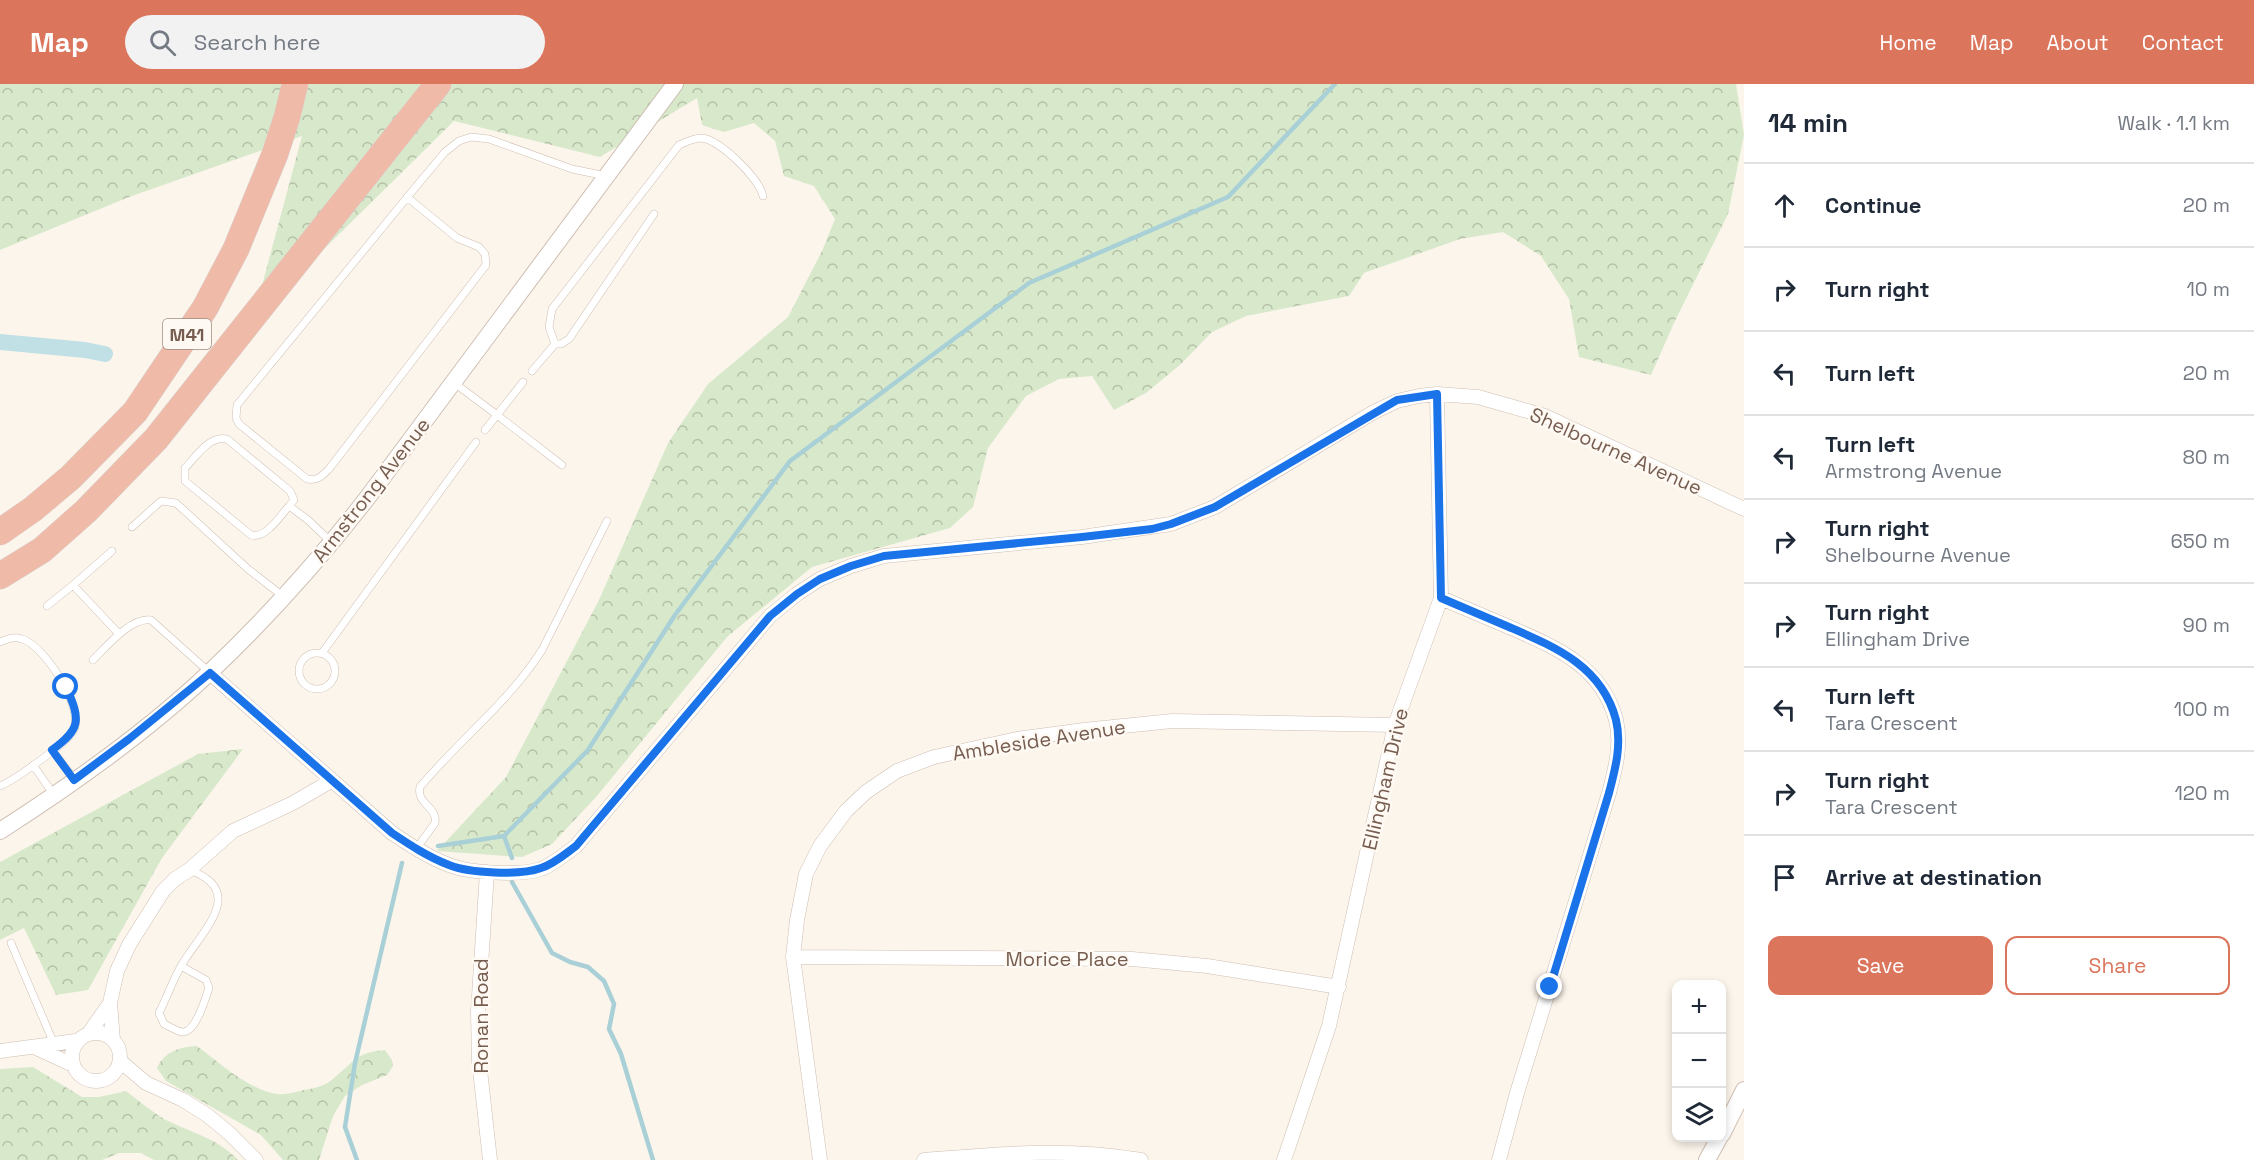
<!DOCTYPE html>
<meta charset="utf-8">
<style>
body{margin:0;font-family:"Space Grotesk",sans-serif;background:#f2f2f3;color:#1f2937}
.controls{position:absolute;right:18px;bottom:18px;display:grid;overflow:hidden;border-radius:12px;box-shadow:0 3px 9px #0003}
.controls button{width:54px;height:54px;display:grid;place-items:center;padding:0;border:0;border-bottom:2px solid #e0e1e3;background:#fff;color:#1f2937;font:30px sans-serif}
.stop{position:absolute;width:18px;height:18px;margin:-14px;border:4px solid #1a73e8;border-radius:50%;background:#fff}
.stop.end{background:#1a73e8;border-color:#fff;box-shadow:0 2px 6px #0008}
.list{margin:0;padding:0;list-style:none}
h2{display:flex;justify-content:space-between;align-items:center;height:78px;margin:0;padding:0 24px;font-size:26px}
h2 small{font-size:20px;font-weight:400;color:#747a83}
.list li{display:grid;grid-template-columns:39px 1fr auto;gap:18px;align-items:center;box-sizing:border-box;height:84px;padding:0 24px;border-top:2px solid #e0e1e3}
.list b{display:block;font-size:22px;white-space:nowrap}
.list p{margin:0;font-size:20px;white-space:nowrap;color:#747a83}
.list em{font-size:20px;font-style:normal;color:#747a83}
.actions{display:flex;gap:12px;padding:18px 24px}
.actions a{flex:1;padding:14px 0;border:2px solid #db755c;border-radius:12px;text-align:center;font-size:21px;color:#db755c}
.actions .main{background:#db755c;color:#fff}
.icon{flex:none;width:33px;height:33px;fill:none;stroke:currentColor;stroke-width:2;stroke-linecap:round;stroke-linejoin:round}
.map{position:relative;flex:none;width:1744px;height:1076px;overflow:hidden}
header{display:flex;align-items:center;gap:36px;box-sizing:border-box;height:84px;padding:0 30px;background:#db755c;color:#fff}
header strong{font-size:28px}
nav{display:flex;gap:33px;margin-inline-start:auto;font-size:21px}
.search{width:420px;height:54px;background:#f2f2f3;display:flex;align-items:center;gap:15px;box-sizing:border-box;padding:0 21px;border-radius:33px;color:#747a83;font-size:22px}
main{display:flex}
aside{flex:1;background:#fff}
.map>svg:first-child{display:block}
.forest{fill:url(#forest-crowns)}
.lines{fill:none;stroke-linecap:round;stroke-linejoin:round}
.stream{stroke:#a8d0d6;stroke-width:4.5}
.canal{stroke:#c1e0e5;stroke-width:16}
.service-casing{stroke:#cebeb2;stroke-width:8}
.minor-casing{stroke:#cebeb2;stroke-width:15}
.tertiary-casing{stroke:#cebeb2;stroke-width:18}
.motorway-casing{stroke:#d9d2ce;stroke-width:27}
.service{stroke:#fff;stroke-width:7}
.minor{stroke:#fff;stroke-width:14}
.tertiary{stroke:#fff;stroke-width:16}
.motorway{stroke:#f0baa9;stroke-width:26}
.route{stroke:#1a73e8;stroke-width:8}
.labels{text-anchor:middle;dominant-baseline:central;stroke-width:5;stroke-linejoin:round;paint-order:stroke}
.shield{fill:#fef9f3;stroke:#9f8c81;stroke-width:1.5}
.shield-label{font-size:18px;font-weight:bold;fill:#765d50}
.street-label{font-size:20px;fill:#765d50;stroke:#fef9f3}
</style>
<header>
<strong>Map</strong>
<div class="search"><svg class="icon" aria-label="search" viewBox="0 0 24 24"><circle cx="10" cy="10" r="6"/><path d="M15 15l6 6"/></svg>Search here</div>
<nav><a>Home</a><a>Map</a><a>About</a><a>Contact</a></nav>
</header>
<main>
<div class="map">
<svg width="1744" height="1076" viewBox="0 0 1744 1076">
<defs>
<pattern id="forest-crowns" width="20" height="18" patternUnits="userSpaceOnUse" patternTransform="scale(1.5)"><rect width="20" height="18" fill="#d8e9cb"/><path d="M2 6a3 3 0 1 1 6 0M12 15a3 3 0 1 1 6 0" fill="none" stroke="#b4c0a7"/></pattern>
</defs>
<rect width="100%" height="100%" fill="#fcf5ec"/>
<path class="forest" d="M0 0H1736L1744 51 1728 130 1674 239 1651 291 1579 273 1569 215 1541 172 1503 148 1460 155 1364 189 1349 212 1246 232 1212 248 1181 280 1146 309 1114 326 1092 292 1059 295 1026 312 988 364 973 423 950 444 812 483 727 553 597 712 552 760 522 773 437 767 506 693 599 516 668 359 708 300 788 233 822 167 835 135 814 102 784 92 775 57 754 39 724 48 702 41 697 14 600 73 454 37 253 235 302 52 129 113 0 166Z
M243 665 162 774 88 906 56 911 24 844 0 856V778L198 670Z
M197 962C220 979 247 1005 277 1010 286 1011 295 1008 304 1006 315 1004 326 1002 334 994 356 976 355 969 385 966L392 976 393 982 387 991 362 1001 345 1012 333 1032 319 1076H283L261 1051 166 997 157 984C164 968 179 963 197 962Z
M33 983 82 1013H99L126 1007C138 1016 151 1027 164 1035 189 1048 218 1054 238 1076H154L141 1069H119L102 1076H0V985Z"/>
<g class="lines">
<path class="stream" d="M504 752 512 774
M438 762 504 752 588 666 675 531 790 377 1029 199 1228 113 1335 0
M512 798 552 869 570 878 588 883 604 897 614 920 609 945 621 970 653 1076
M357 1076 345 1043 355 979 402 779"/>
<path class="canal" d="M0 258 85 266 105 270"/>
<defs>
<path id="service" d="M407 113 457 154 479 163 485 170 486 181 329 385C322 392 318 397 307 395L239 340 236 334 237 321 414 105 445 68 459 57 471 53 489 55 572 85 606 92
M555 260 549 243 552 225 679 61C686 58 693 54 702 54 720 56 759 94 763 112
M532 287 555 260H561L569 255 654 130
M453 298 497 331 485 346
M523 298 497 331 562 381
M289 422 294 416 290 407 227 355C209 351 196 373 185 384V397L251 451C266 455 280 432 289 422L308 436 330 457
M132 443 161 417 176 419 248 485 284 513
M73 501 112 467
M47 522 73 501 119 550
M0 558C8 555 13 552 22 555 44 561 84 623 74 646 69 658 13 697 0 702
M322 569 476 358
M299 587a18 18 0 1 1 36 0a18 18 0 1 1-36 0Z
M93 576C106 563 131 533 151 536L208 587
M52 666 74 695
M33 681 54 711
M416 765 435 739C438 723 416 720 420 703 459 656 509 618 542 566L607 437
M11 859 54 960
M181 882 206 896 209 904C205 915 196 949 182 948 176 947 169 942 164 940L159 929C167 913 173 896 181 882 199 850 250 807 189 786"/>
<path id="minor" d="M1441 514C1464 524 1486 533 1509 543 1555 563 1602 582 1616 636 1622 661 1615 686 1609 709L1517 1009 1499 1076
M210 589 392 749C410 761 428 773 449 781 469 789 520 792 541 785 554 780 565 770 576 762L770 532 797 510 820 495 851 482 884 472 1082 453 1171 440 1215 423 1374 328 1397 317 1419 312 1437 310 1478 313 1545 332 1744 425
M487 788 478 928 479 977 490 1076
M793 873 1132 875 1207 882 1339 903
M72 973a24 24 0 1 1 48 0a24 24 0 1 1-48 0Z
M89 949 110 919
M113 956 110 919 117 887 129 861 163 807 175 795 189 786 233 747 293 719 331 697
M34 963 73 981
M0 967 76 957
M120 977 146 999 183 1016 207 1031 229 1049 256 1076
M820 1076 793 873 797 836 806 790 820 762 846 727 866 708 897 687 934 673 1017 655 1084 646 1172 637 1395 641
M924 1076C1000 1070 1066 1063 1141 1076
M1284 1076 1329 942 1395 641 1441 514 1437 310"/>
<path id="tertiary" d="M0 747C70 702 149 646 210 588 267 534 320 475 368 413L675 0
M1722 1050 1744 1006
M1707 1076 1719 1054"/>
<path id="motorway" d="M0 448 33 425 71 393 135 328 205 224 236 165 275 70 287 33 295 0
M0 492 42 466 86 427 156 355 438 0"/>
</defs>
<use href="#service" class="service-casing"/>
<use href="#minor" class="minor-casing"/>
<use href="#tertiary" class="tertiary-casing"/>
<use href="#motorway" class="motorway-casing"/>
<use href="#service" class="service"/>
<use href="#minor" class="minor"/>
<use href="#tertiary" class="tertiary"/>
<use href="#motorway" class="motorway"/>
</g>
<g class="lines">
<path class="route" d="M66 603C81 636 81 645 52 666L74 696 129 655 210 589 392 749C410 761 428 773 449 781 469 789 520 792 541 784 554 780 565 770 576 762L770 532 797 510 820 495 851 482 884 472 1082 453 1152 445 1171 440 1215 423 1397 316 1437 310 1441 514C1464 524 1486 533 1509 543 1555 563 1602 582 1616 636 1622 661 1615 686 1609 709L1550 903"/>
</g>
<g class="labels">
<rect class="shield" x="163" y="235" width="48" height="30" rx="4.5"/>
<g class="shield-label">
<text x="187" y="250">M41</text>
</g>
<g class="street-label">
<text transform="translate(1616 367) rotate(24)">Shelbourne Avenue</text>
<text transform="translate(371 406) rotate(-52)">Armstrong Avenue</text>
<text transform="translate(1039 656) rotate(-9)">Ambleside Avenue</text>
<text transform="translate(1385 695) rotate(-77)">Ellingham Drive</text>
<text x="1067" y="875">Morice Place</text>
<text transform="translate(481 932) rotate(-90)">Ronan Road</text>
</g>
</g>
</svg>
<div class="controls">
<button>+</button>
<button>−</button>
<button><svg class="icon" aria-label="layers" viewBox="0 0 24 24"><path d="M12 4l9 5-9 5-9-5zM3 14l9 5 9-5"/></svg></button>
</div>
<div class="stop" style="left:66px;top:603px"></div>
<div class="stop end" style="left:1550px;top:903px"></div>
</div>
<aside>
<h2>14 min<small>Walk · 1.1 km</small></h2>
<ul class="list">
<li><svg class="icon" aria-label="ahead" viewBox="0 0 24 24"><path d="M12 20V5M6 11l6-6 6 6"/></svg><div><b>Continue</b></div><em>20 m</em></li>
<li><svg class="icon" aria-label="right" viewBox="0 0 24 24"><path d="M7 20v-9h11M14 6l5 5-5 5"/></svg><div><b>Turn right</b></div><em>10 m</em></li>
<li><svg class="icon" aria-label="left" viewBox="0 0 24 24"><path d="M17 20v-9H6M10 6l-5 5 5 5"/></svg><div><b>Turn left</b></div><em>20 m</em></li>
<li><svg class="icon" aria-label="left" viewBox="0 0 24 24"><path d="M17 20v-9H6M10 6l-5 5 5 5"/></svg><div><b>Turn left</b><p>Armstrong Avenue</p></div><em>80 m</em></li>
<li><svg class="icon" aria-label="right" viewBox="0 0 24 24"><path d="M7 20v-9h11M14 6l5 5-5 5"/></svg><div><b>Turn right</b><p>Shelbourne Avenue</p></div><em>650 m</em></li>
<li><svg class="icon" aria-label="right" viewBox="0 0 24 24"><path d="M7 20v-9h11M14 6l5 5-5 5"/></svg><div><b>Turn right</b><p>Ellingham Drive</p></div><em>90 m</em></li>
<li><svg class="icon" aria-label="left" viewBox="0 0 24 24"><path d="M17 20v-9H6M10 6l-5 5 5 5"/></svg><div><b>Turn left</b><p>Tara Crescent</p></div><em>100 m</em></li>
<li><svg class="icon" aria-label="right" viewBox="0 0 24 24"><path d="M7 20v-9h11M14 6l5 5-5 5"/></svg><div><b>Turn right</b><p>Tara Crescent</p></div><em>120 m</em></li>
<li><svg class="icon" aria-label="arrive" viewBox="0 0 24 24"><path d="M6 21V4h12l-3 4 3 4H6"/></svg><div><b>Arrive at destination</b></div></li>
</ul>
<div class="actions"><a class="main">Save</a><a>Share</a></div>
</aside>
</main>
